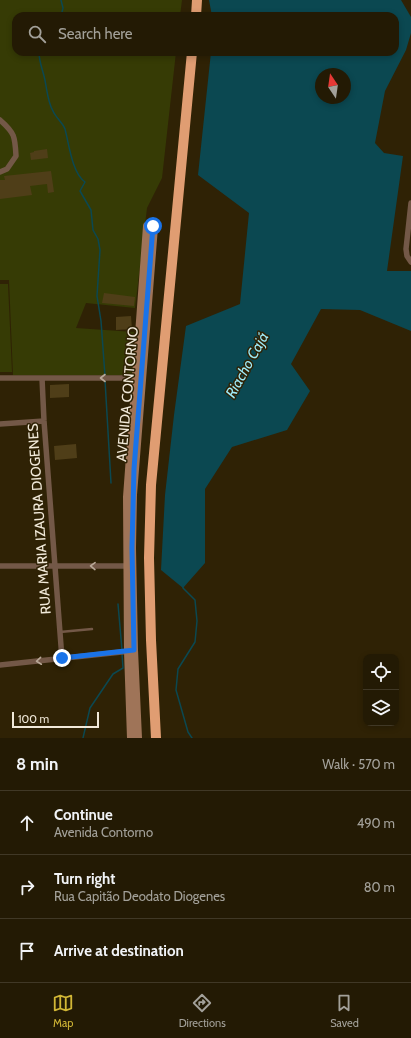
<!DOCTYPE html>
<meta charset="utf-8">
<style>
body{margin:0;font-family:Cabin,sans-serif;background:#2f2713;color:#f1f3f6}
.controls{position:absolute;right:12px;bottom:12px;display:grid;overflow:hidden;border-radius:8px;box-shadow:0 2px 6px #0003}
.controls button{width:36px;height:36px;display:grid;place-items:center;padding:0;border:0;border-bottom:1px solid #403826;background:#231a04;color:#f1f3f6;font:20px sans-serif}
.compass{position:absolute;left:315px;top:68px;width:36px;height:36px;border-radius:50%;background:#231a04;box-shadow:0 2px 6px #0003;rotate:347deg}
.scale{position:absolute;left:12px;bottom:10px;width:87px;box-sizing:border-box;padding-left:4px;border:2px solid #f1e9d9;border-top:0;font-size:11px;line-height:14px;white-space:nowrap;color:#f1e9d9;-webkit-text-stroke:3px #2f2205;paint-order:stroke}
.stop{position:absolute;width:12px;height:12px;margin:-9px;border:3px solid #1a73e8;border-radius:50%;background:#fff}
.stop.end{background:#1a73e8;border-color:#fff;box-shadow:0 1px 4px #0008}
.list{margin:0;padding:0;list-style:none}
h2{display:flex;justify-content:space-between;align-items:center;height:52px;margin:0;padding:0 16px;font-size:17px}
h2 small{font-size:13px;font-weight:400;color:#a3a19a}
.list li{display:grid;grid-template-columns:26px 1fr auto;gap:12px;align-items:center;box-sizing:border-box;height:64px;padding:0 16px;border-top:1px solid #403826}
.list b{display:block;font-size:15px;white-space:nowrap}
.list p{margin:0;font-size:13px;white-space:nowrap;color:#a3a19a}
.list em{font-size:13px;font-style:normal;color:#a3a19a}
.icon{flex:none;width:22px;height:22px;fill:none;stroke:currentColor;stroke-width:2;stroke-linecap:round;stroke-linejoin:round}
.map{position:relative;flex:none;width:411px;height:738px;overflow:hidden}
.search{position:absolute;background:#231a04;box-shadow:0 2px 6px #0003;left:12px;right:12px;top:12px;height:44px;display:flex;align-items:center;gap:10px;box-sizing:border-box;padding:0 14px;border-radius:12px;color:#a3a19a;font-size:15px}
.sheet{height:244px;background:#231a04}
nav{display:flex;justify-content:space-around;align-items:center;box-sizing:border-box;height:56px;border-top:1px solid #403826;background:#231a04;font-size:11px;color:#a3a19a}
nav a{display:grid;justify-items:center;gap:2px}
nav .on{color:#d2b736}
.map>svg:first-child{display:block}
.green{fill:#363b05}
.water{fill:#0b4851;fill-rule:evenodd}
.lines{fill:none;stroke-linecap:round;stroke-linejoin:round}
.stream{stroke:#0b4851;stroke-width:1.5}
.building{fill:#4f3e18}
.lane{stroke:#735847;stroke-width:2.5}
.street{stroke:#735847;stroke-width:5.5}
.secondary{stroke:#9f7458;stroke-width:8}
.highway{stroke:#e09d72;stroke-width:10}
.oneway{stroke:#b8a897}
.route{stroke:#1a73e8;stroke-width:5}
.labels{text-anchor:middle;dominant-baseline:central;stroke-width:3;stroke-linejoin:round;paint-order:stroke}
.street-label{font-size:14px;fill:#f1e9d9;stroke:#2f2205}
.water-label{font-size:15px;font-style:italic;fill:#9eebf8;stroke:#2f2205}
</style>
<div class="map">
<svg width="411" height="738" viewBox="0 0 411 738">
<rect width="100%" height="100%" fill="#2f2205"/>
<path class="green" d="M0 0H182L180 16H16V52H176L162 178 147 208 135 308 86 303 76 328 134 332 132 375H13L9 280H0Z
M0 284H8L12 372H0Z"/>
<path class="water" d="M209 0H401L411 17V33L406 50 385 91 375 143 384 153 403 156 387 271H411V331L360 310 321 309 291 364 310 391 287 430 232 447 205 489V563L183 588 161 570 165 495 174 415 186 326 240 304 249 213 198 175 211 52H395V16H212ZM321 74H345V98H321Z"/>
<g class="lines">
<path class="stream" d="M61 16 63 8 61 0
M39 52C39 61 42 68 44 76 47 87 47 101 53 111 56 118 63 123 65 129 69 144 72 173 85 182L80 191 91 210 93 230 98 239 100 250 97 296 101 321 105 376
M105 380 111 483
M183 586V588L195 600 197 621 195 642 178 669 176 690 188 732 192 738
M118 604 122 650
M83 738 90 708 113 674 123 668 122 654"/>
</g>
<path class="building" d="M47 149 48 158 31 160 30 153 34 152V151Z
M51 171 54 192 48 193 47 184 30 186 32 195 0 199V180H5L4 176Z
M104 293 135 297 134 306 102 303Z
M131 316 132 329 116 330V317Z
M69 384V397L50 398V385Z
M76 444 77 458 55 460 54 446Z"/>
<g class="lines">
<path class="lane" d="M60 632 92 629"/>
<path class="street" d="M0 120C15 133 15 137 16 156L7 169 0 172
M411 203 406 249 407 256 411 262
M0 378H139
M42 378 44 421 62 659
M0 424 44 421
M0 566H130
M0 665 131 651"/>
<path class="secondary" d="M131 738 128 651 127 497 147 226H148L154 227 133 495 132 548 134 650 138 738"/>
<path class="highway" d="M196 16 197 0
M156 738 151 640 149 558 151 485 192 52"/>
</g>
<defs><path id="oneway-chevron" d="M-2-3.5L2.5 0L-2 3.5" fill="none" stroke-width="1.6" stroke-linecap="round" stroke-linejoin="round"/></defs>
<g class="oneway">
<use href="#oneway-chevron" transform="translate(103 378) rotate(180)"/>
<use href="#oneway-chevron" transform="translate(93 566) rotate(-179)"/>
<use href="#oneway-chevron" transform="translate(39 661) rotate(174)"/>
</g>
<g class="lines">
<path class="route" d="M62 658 134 650 132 548 134 469 153 226"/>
</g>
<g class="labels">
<g class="street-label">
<text transform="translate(127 394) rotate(-85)">AVENIDA CONTORNO</text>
<text transform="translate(39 519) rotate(-94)">RUA MARIA IZAURA DIOGENES</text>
</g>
<g class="water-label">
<text transform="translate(247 365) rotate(-61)">Riacho Cajá</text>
</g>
</g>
</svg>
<div class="controls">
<button><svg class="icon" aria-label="locate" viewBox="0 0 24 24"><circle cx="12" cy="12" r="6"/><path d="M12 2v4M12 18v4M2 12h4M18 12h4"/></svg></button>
<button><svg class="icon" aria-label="layers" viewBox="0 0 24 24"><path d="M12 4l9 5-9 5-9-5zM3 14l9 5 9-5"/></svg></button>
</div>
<svg class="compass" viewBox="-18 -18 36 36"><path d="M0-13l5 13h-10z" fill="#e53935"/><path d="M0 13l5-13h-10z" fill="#a3a19a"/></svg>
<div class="scale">100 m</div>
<div class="stop" style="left:153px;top:226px"></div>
<div class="stop end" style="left:62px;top:658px"></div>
<div class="search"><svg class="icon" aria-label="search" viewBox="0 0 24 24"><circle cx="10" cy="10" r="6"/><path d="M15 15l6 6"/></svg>Search here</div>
</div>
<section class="sheet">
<h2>8 min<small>Walk · 570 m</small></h2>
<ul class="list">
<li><svg class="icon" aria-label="ahead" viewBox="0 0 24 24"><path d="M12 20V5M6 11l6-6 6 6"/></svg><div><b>Continue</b><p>Avenida Contorno</p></div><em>490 m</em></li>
<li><svg class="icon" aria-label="right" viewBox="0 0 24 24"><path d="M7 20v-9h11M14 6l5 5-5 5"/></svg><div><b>Turn right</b><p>Rua Capitão Deodato Diogenes</p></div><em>80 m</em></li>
<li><svg class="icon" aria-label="arrive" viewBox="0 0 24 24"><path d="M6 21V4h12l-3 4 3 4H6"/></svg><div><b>Arrive at destination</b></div></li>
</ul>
</section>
<nav>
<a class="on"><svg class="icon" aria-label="map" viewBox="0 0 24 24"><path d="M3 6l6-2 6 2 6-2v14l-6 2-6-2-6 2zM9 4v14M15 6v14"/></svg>Map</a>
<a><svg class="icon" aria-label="directions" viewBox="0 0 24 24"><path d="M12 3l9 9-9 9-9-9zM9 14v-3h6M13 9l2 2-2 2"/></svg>Directions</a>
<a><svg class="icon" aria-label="saved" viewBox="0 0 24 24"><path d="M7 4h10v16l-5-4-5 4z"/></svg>Saved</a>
</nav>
